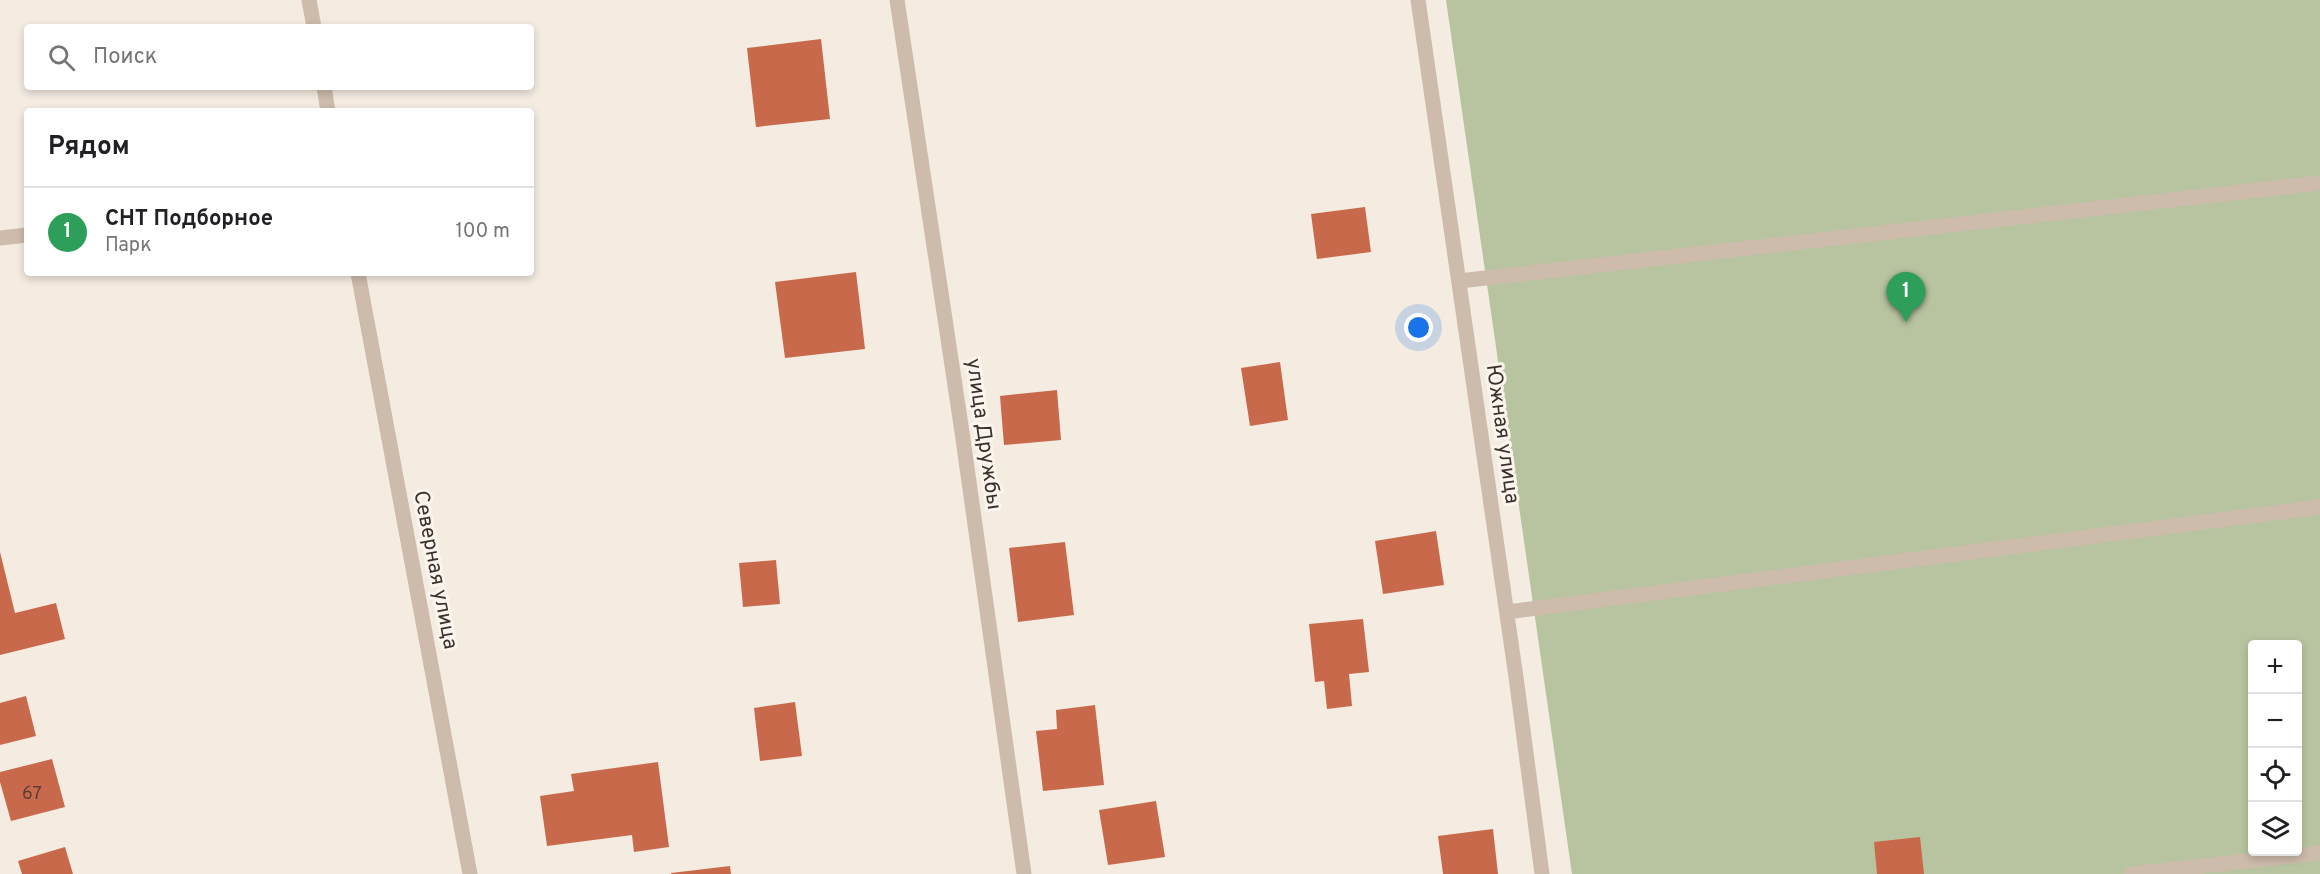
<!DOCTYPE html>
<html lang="ru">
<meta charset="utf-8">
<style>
body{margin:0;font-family:Overpass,sans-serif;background:#f6f6f6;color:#202124}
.controls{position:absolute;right:18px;bottom:18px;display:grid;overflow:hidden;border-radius:6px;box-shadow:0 3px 9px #0003}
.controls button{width:54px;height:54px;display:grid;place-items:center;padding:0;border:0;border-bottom:2px solid #e0e0e0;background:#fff;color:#202124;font:30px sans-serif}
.you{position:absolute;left:1419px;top:328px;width:21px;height:21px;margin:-15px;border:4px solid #fff;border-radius:50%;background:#1a73e8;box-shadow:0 0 0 9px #1a73e833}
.badge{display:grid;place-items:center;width:39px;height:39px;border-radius:50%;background:#2563eb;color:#fff;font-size:20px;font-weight:700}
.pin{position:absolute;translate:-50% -50px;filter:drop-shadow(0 2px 3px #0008)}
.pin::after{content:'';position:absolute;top:32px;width:21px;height:18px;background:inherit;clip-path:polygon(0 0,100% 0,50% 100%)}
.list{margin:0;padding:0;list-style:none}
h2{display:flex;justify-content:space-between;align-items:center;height:78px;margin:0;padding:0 24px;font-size:26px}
h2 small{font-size:20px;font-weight:400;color:#757577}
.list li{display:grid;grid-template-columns:39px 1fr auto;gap:18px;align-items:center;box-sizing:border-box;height:90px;padding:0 24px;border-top:2px solid #e0e0e0}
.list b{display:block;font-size:22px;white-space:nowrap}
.list p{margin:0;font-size:20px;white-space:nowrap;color:#757577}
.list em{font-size:20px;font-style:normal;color:#757577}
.icon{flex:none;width:33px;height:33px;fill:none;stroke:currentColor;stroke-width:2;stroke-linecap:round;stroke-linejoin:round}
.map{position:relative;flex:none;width:2320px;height:874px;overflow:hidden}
.search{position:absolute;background:#fff;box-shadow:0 3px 9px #0003;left:24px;top:24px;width:510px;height:66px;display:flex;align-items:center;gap:15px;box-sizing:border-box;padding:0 21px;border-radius:6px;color:#757577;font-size:22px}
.panel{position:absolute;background:#fff;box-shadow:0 3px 9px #0003;left:24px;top:108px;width:510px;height:168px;border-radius:6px}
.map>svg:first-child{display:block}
.green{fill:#b8c4a0;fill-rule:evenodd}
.building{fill:#c8694b}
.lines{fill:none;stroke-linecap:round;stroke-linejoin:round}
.lane{stroke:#cdbbac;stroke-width:15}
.street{stroke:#cdbbac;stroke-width:15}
.labels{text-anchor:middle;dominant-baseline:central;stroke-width:6;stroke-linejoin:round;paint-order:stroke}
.number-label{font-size:18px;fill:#5e3e33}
.street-label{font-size:21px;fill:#3b302b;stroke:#fbf5ee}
</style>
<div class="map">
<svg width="2320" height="874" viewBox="0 0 2320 874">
<rect width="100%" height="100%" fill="#f4ebe1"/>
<path class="green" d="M1446 0H2320V874H1572ZM2252 644H2298V852H2252Z"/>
<path class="building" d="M821 39 830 119 756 127 747 48Z
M1365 207 1371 252 1317 259 1311 214Z
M856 272 865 349 785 358 775 282Z
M1280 362 1288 420 1250 426 1241 368Z
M1057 390 1061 440 1004 445 1000 396Z
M1436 531 1444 585 1383 594 1375 541Z
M1065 542 1074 615 1018 622 1009 548Z
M0 552 15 613 56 603 65 639 0 655Z
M776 560 780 604 743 607 739 563Z
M1363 619 1369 672 1349 674 1352 706 1327 709 1324 681 1315 682 1309 624Z
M26 696 36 736 0 745V703Z
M795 702 802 756 760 761 754 708Z
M1095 705 1104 785 1043 791 1036 731 1057 729 1056 710Z
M52 759 65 807 11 821 0 782V772Z
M658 762 669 847 634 852 632 835 547 846 540 796 574 791 571 774Z
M1156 801 1165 857 1108 865 1099 810Z
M1493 829 1498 874H1443L1438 836Z
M1920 837 1924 874H1877L1874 842Z
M65 847 73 874H22L18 861Z
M730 866 731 874H671V873Z"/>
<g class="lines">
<path class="lane" d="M1418 0 1516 677 1542 874
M1459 281 2320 183
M1507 612 2320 507
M2132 874 2320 853"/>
<path class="street" d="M309 0 314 27
M897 0 962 432 1024 874
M324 87 328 111
M0 238 27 235
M358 273 470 874"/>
</g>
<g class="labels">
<g class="number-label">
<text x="32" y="794">67</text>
</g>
<g class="street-label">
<text transform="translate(983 434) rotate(82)">улица Дружбы</text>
<text transform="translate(1502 434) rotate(82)">Южная улица</text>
<text transform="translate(435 570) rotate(79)">Северная улица</text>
</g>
</g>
</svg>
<div class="controls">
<button>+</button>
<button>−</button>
<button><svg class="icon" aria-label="locate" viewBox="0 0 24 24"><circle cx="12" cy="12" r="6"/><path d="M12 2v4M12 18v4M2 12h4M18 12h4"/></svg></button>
<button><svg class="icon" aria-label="layers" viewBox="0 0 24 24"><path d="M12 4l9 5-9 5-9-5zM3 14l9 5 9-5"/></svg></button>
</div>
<div class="you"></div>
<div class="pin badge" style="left:1906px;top:322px;background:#2e9e5b">1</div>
<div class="search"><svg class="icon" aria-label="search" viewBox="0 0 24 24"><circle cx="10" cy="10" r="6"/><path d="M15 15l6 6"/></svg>Поиск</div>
<section class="panel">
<h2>Рядом<small></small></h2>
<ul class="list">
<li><span class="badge" style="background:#2e9e5b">1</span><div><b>СНТ Подборное</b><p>Парк</p></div><em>100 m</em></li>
</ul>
</section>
</div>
